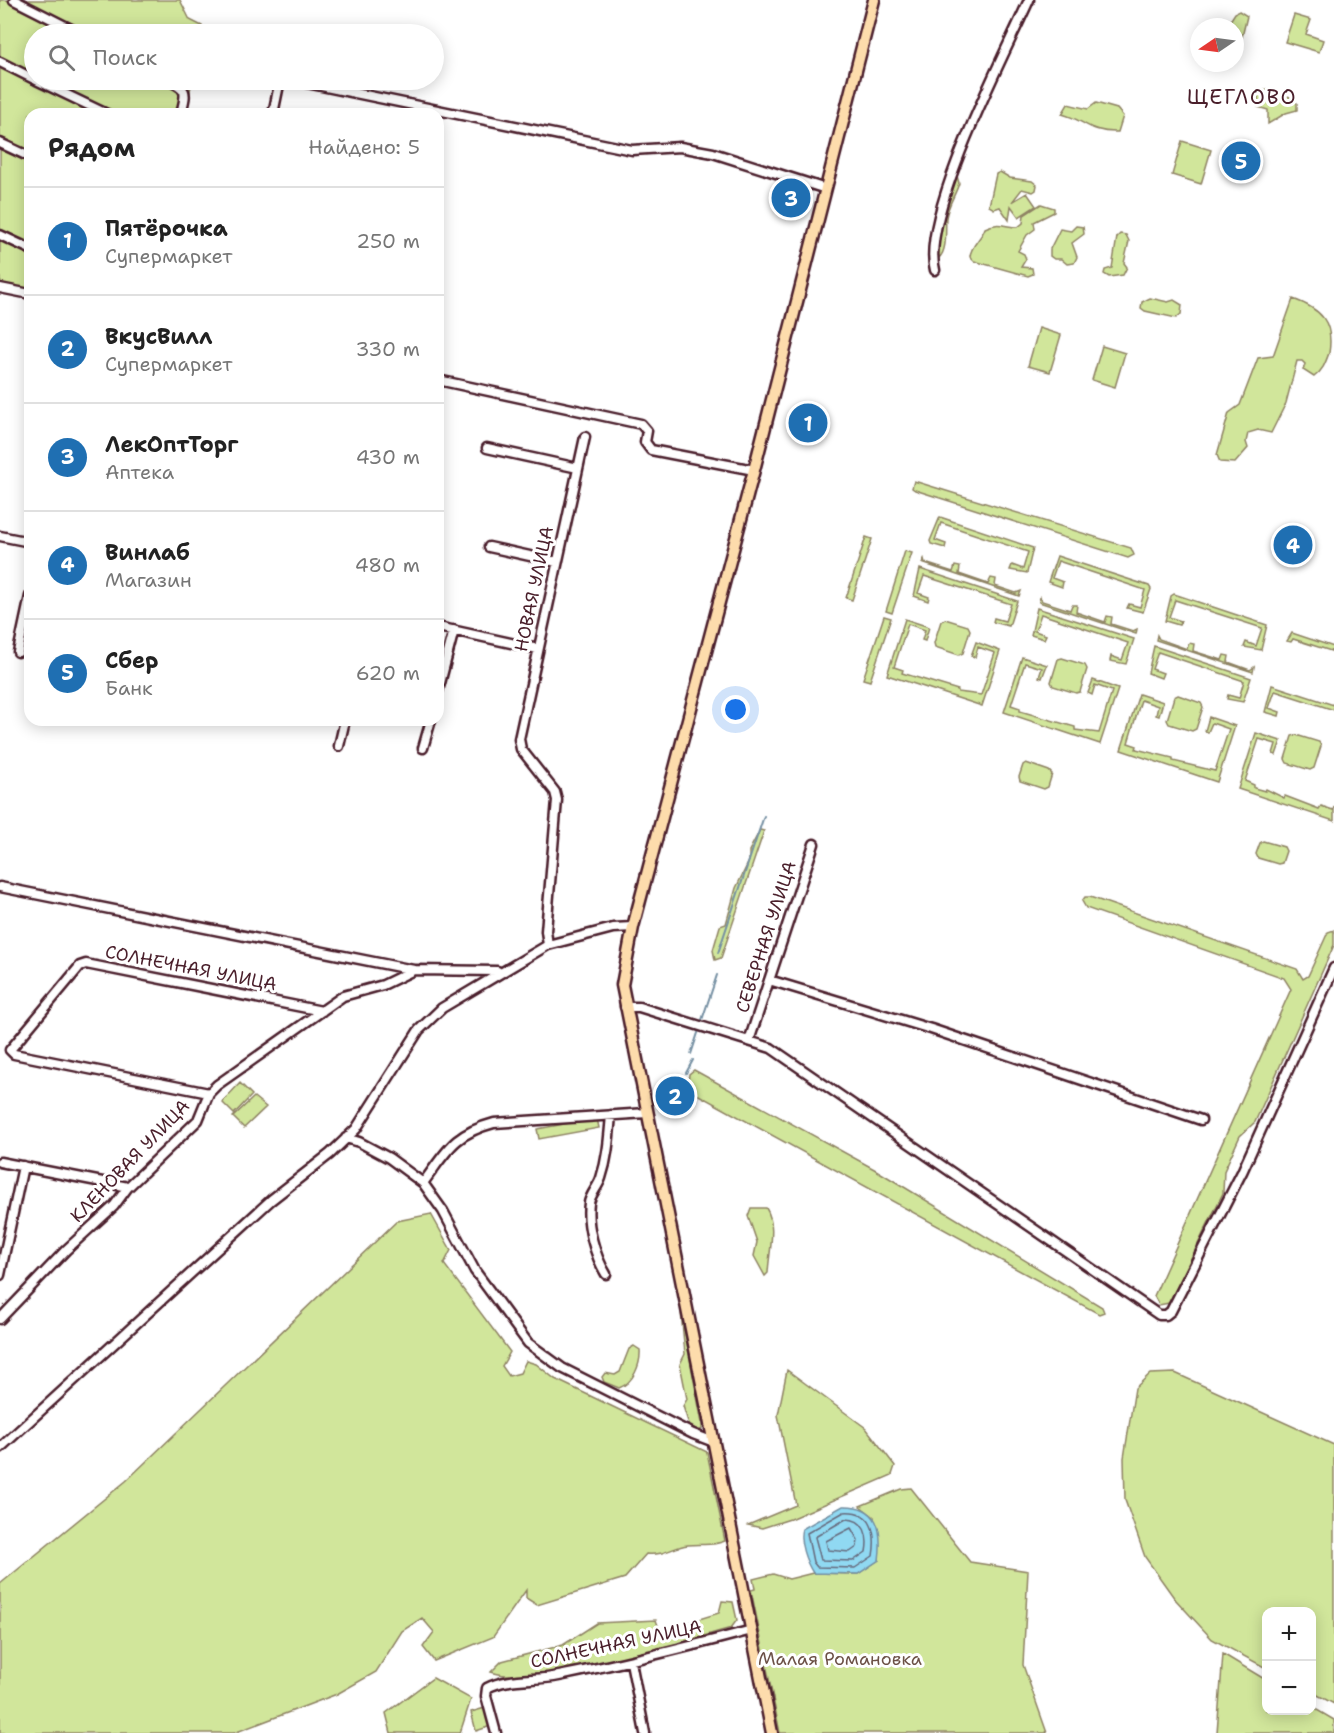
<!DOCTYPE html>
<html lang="ru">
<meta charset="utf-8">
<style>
body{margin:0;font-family:"Shantell Sans",sans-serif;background:#f2f2f2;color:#222}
.controls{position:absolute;right:18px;bottom:18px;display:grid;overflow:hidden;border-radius:12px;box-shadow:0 3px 15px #0003}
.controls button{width:54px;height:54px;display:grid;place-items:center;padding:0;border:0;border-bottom:2px solid #e0e0e0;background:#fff;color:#222;font:30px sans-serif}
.compass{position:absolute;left:1190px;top:18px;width:54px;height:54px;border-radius:50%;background:#fff;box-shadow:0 3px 15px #0003;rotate:257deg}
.you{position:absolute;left:736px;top:710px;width:21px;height:21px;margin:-15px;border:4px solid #fff;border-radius:50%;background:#1a73e8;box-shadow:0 0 0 9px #1a73e833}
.badge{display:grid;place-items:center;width:39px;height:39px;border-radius:50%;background:#1f6fb2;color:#fff;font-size:20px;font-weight:700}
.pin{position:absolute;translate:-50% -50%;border:3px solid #fff;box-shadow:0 2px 6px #0006}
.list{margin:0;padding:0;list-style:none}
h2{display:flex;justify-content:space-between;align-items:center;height:78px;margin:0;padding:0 24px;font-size:26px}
h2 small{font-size:20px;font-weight:400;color:#767676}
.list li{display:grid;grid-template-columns:39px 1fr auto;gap:18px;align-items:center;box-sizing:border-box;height:108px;padding:0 24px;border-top:2px solid #e0e0e0}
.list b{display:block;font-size:22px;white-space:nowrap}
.list p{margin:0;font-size:20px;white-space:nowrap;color:#767676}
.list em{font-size:20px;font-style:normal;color:#767676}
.icon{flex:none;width:33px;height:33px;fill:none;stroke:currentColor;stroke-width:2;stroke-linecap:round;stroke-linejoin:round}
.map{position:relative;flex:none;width:1334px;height:1733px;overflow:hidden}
.search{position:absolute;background:#fff;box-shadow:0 3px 15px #0003;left:24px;top:24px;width:420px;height:66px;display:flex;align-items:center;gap:15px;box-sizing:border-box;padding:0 21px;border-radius:33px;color:#767676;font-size:22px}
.panel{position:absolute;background:#fff;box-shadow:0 3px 15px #0003;left:24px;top:108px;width:420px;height:618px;border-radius:18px}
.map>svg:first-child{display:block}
.green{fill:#d1e69b;stroke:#8e8263;stroke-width:1.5}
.water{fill:#90d9f2;stroke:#748fa2;stroke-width:1.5}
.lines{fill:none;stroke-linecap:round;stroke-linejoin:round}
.shore{stroke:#66697b;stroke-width:1.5}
.stream{stroke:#748fa2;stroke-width:2}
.minor-casing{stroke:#4a1f2b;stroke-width:13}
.major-casing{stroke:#4a1f2b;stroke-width:15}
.minor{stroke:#fff;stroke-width:8}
.major{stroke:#fddcac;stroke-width:10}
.labels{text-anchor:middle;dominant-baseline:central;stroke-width:6;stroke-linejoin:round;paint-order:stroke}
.street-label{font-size:18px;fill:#4a1f2b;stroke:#fff}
.park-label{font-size:18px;fill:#6c5147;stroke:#fff}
.quarter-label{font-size:21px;letter-spacing:1.5px;fill:#4a1f2b;stroke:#fff}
</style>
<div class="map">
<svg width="1334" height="1733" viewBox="0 0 1334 1733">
<rect width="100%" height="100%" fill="#fff"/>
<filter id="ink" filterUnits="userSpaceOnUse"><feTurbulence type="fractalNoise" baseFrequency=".0167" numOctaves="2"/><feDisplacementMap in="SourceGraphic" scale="12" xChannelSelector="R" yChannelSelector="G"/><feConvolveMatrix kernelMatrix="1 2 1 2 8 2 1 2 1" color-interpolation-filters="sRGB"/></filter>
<g filter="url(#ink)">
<path class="green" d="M0 0H180L190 20 202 26 201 34H34V80H197L191 86 185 114H30V291L0 284Z
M1239 11 1247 16 1242 37 1235 35V27H1226L1235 13Z
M1294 15 1311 20 1306 34 1323 40 1319 52 1285 42Z
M1263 89 1290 97 1297 103V110L1286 113 1268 124V110L1258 107V94Z
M1096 103 1117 109 1123 116 1118 132C1089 133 1085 120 1062 114L1068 104 1088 109Z
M1182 141 1211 150 1201 184 1172 175Z
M1000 172 1010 178 1032 181 1037 185 1036 190 1033 192 1022 189 1012 202 1027 193 1036 206 1019 217 1011 206 1009 220 1000 207 994 209 989 206 996 174Z
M957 176 959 183C956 194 948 204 946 218 945 228 948 250 939 258 933 245 948 186 957 176Z
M1041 204 1054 208V212L1034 222 1035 229 1027 235 1018 251 1024 254 1026 259 1021 267 1032 268 1033 274 1028 276 974 261 970 257C970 246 982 238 985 228 998 221 1005 227 1018 227L1023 223 1024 215Z
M1076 226 1083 227 1084 234 1072 243 1077 257 1074 263 1067 264 1061 259H1054L1050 256V249L1060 229 1071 231Z
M1120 234 1126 235 1129 241 1124 263 1127 267 1123 275 1109 277 1104 274 1105 270 1112 268 1117 237Z
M1150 298 1168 302 1174 300 1182 305 1181 314 1176 318 1145 311 1141 308 1142 302Z
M1293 299C1321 309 1334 322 1329 353 1325 364 1323 370 1314 377L1303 370 1305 364 1302 361H1297L1286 403 1271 433 1258 430 1248 433 1246 442 1248 448 1235 463 1220 462 1217 455 1229 413 1240 405 1258 358 1273 356Z
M1039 328 1061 335 1050 372 1028 366Z
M1102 346 1125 353 1115 387 1092 380Z
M914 481 1131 548 1134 555 1128 558 915 490 912 488Z
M940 517 1033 548 1027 573 1010 570 1012 565 1023 569 1028 552 941 523 935 540 946 544 945 548 931 544 930 541Z
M866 537 872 539 852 600 846 598Z
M905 551 912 553 892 613 886 611Z
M1057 556 1149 586 1151 589 1143 612 1127 608 1129 604 1140 607 1145 590 1058 561 1052 578 1063 582 1062 587 1048 582Z
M924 559 925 563 953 572 955 566 960 567 959 574 988 584 991 578 996 579 995 586 1016 593 1021 591 1019 596 922 563Z
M920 569 1017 601 1009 626 993 622 994 618 1005 621 1011 604 924 576 918 593 929 597 928 601 914 596Z
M1174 594 1267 625 1261 650 1244 647 1246 642 1256 646 1262 628 1175 600 1169 617 1181 621 1179 625 1165 621 1171 596Z
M1040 597 1042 601 1070 610 1072 605H1077L1076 612 1105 622 1107 616 1112 617 1111 624 1133 631 1137 629 1136 634 1039 602Z
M1037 608 1134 639 1126 664 1110 661 1111 656 1122 660 1128 643 1041 614 1035 631 1046 635 1044 639 1031 635Z
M884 616 891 618 870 681 863 679Z
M905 619 929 627 925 641 922 640 925 630 908 624 894 667 903 670 902 673 958 690V692L981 695 995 653 978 647 975 657 971 656 976 642 1000 651 982 706 887 675Z
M945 619 968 626 970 630 963 653 959 655 935 647 934 643 941 621Z
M1292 633 1334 647V652L1293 639 1291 642 1287 641Z
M1157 635 1159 639 1187 649 1189 643 1194 644 1193 651 1222 660 1224 655 1229 656 1228 662 1250 670 1254 667 1253 672 1156 640Z
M1154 646 1251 678 1243 702 1227 699 1228 695 1239 698 1244 681 1158 652 1152 669 1163 673 1161 678 1148 673Z
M1022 657 1047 665 1042 678 1039 677 1042 668 1025 663 1011 705 1020 708V711L1075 727V730L1099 733 1112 691 1095 685 1092 695 1088 693 1093 680 1118 689 1100 744 1004 712Z
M1062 658 1085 665 1087 669 1080 692 1076 693 1053 686 1051 682 1058 659Z
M1272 685 1334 705V710L1275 691 1269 708 1280 712 1279 716 1265 712Z
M1139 694 1163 702 1159 716 1156 715 1158 706 1141 700 1128 743 1137 746 1136 749 1173 758V761L1215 771 1229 729 1212 723 1208 732 1205 731 1209 717 1235 726 1217 782 1121 750Z
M1178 695 1201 703 1203 707 1196 729 1192 731 1169 724 1167 720 1174 697Z
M1256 733 1281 741 1276 755 1273 754 1276 744 1259 739 1245 781 1254 785V788L1265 791 1266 789 1284 798 1285 796 1319 809 1321 806 1333 810 1334 807V821L1238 789Z
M1296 735 1319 742 1321 746 1314 768 1310 770 1287 763 1285 759 1292 736Z
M1026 763 1049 771 1052 774 1048 787 1044 789 1020 781 1019 777 1023 765Z
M760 830 764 831 721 958 715 960 713 950 720 926 726 924 736 888 749 861V851Z
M1263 841 1284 847 1286 851 1282 863 1278 864 1258 858 1256 854 1260 843Z
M1085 897H1090L1297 969 1303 979 1308 976 1328 932 1334 930V945L1255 1122 1240 1136 1224 1171 1223 1193 1169 1303 1159 1305 1154 1296 1291 989 1284 978 1086 908 1082 901Z
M694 1070 876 1170 1102 1307 1104 1312 1099 1314 693 1092 688 1082 689 1074Z
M240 1083 252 1095 234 1114 222 1102Z
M254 1097 266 1107 244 1128 233 1117Z
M597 1118 599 1128 539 1139 537 1129Z
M751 1208H766C777 1225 769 1252 768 1273L765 1276 754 1256 757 1242 748 1216Z
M431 1214 451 1250 444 1264 510 1352 502 1366 509 1376 520 1373 526 1361 536 1364 555 1379 707 1452 725 1541C709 1547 703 1543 688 1545 672 1547 665 1556 646 1554L625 1578 537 1605 526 1598V1590L493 1637 434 1661 423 1647 434 1632 422 1618 402 1631 376 1672 337 1694 234 1733H0V1584L126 1481 397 1221Z
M681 1312 702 1423V1429L699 1431 689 1425 683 1406 687 1399 680 1364 685 1354Z
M634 1346 640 1350C641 1365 633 1383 619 1388L604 1382 602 1377 605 1373 615 1375 620 1372 629 1349Z
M787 1370 866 1428 895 1466 892 1475 790 1519 762 1528 748 1525 796 1505 778 1415Z
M1175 1373 1334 1445V1704L1312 1692V1612H1266V1668L1212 1639 1175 1599 1145 1557 1125 1500 1124 1458 1135 1388 1150 1374Z
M911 1488 970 1562 1028 1571 1023 1665 1047 1733H780L751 1590 755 1589 753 1579 773 1574 789 1579 813 1573 858 1574 879 1560 874 1517 860 1506 901 1489Z
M722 1601 733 1602 737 1620 731 1628C677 1643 541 1689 491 1672L502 1661 563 1645 597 1623 656 1620 660 1631 719 1613Z
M1223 1654 1266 1680V1710H1312V1707L1334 1720V1733H1217Z
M433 1678 471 1699 460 1733H391L386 1713Z
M485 1708 491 1726 476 1731 471 1712Z"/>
<path class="water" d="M843 1506C878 1505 883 1529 879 1560L858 1574 813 1573C806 1562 798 1541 802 1529Z"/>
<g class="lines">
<path class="shore" d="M844 1512C872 1510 877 1532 873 1556L855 1568 817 1567 813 1562 807 1533Z
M846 1519C865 1519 869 1536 866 1552L853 1561 821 1560 815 1537Z
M851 1528 858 1540 857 1547 850 1552 828 1550 826 1541Z"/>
<path class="stream" d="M718 953 764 816
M702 1020 717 975
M691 1054 698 1033
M686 1073 693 1060"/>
<defs>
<path id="minor" d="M14 0 81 34
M0 62 34 79
M36 80 107 114
M168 80C189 90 186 92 181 114
M292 80 632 150 680 147 713 153 826 189
M273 114 280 80
M0 143 30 157
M0 235 30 249
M935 270C920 216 1004 56 1029 0
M0 288 30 294
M438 380 641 424 647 431 645 442 651 450 754 470
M487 448 578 468
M0 536 30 542
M489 547 557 562
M438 627 538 649
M18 652 30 596
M438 691 454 630
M339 746 345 720
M423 748 431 720
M0 887 414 970 497 971
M548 945 546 931 557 800 555 792 521 749 519 739 585 437
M769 980 931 1029 1201 1120
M625 1007H639L771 1048 1159 1315H1166L1171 1311 1242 1172 1334 968
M749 1041 814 844
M209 1093 14 1054 10 1050 80 966 86 964 322 1011
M346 1138 359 1142 389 1158 423 1183 443 1211 475 1271 528 1343 562 1368 693 1434 714 1442
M0 1162 128 1187
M423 1183C447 1151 453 1134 494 1123L647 1113
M606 1274C595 1256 586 1225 589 1203 590 1195 598 1187 601 1178 608 1157 609 1137 611 1115
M0 1275 23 1166
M0 1319 66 1250 114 1206 128 1187 198 1120 209 1093 217 1085 343 996 383 985 414 970
M0 1448 271 1200 330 1154 356 1129 419 1030 442 1008 548 945 613 928 633 927
M631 1662 645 1733
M496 1733 486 1696 487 1688C507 1677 536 1681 559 1676 624 1663 688 1647 752 1630"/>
<path id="major" d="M772 1733 622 985 633 927 754 470 874 0"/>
</defs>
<use href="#minor" class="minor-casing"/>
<use href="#major" class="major-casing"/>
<use href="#minor" class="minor"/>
<use href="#major" class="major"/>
</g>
</g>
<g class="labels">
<g class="street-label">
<text transform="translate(534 589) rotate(-78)">НОВАЯ УЛИЦА</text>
<text transform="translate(766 937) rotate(-72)">СЕВЕРНАЯ УЛИЦА</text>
<text transform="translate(191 968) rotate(11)">СОЛНЕЧНАЯ УЛИЦА</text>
<text transform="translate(130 1161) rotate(-46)">КЛЕНОВАЯ УЛИЦА</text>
<text transform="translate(616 1644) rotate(-12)">СОЛНЕЧНАЯ УЛИЦА</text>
</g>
<g class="park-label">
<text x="840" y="1659">Малая Романовка</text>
</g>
<g class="quarter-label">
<text x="1242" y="97">ЩЕГЛОВО</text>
</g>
</g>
</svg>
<div class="controls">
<button>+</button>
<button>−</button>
</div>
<svg class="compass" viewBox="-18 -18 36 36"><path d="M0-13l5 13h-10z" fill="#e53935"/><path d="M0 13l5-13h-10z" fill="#767676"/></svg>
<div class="you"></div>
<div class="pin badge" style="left:808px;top:423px">1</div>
<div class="pin badge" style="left:675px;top:1096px">2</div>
<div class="pin badge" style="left:791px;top:198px">3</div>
<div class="pin badge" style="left:1293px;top:545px">4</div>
<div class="pin badge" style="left:1241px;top:161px">5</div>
<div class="search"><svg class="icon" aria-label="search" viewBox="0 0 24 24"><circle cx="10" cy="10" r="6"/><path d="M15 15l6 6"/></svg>Поиск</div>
<section class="panel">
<h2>Рядом<small>Найдено: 5</small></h2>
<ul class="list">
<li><span class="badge">1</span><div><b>Пятёрочка</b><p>Супермаркет</p></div><em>250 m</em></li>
<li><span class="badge">2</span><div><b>ВкусВилл</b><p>Супермаркет</p></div><em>330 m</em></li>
<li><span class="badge">3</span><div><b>ЛекОптТорг</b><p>Аптека</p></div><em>430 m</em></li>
<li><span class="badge">4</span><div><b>Винлаб</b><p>Магазин</p></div><em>480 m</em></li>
<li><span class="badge">5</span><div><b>Сбер</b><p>Банк</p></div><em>620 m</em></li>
</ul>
</section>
</div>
